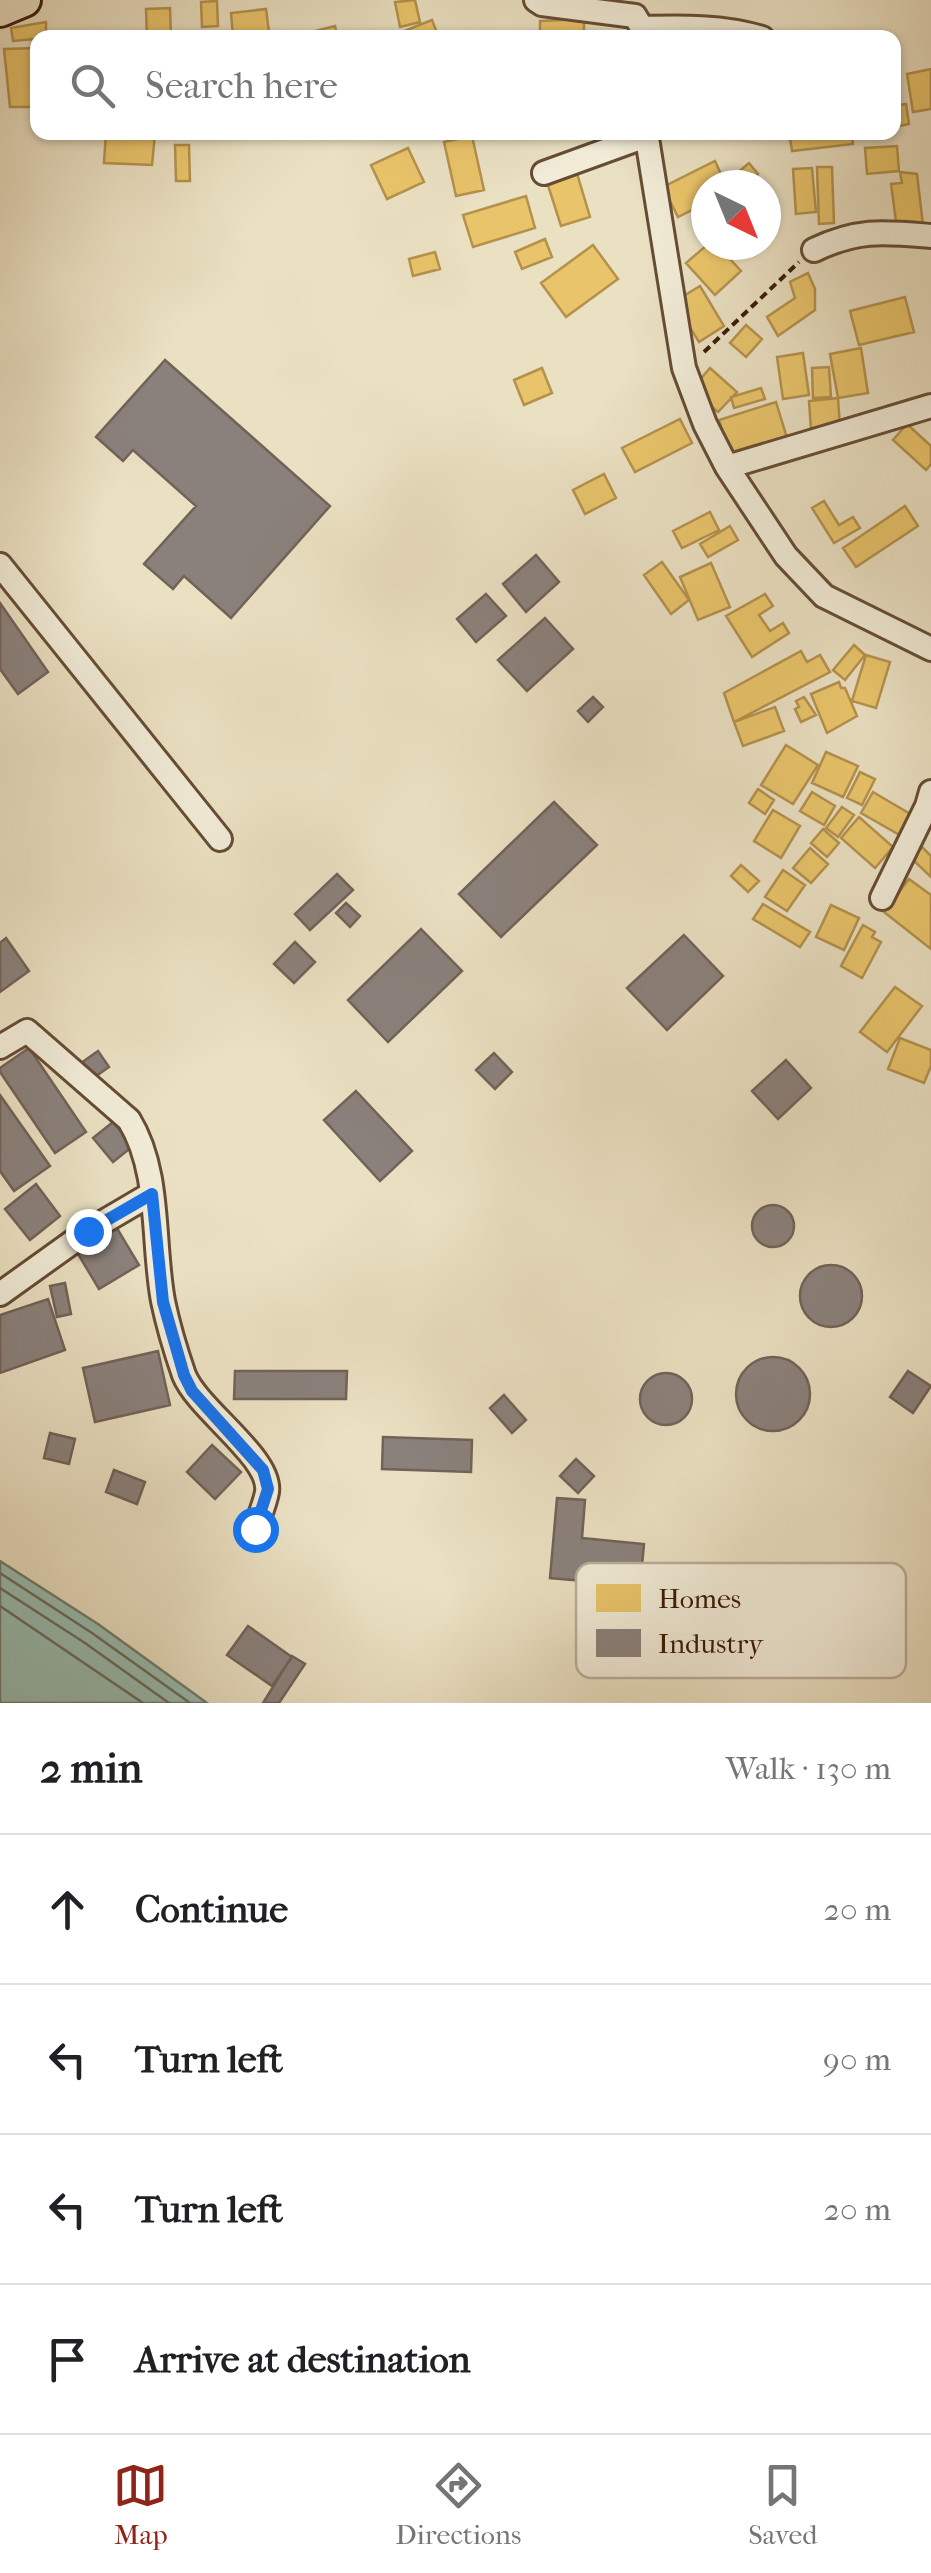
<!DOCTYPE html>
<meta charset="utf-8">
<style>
body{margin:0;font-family:"IM FELL French Canon",serif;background:#f6f6f6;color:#202124}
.compass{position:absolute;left:691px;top:170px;width:90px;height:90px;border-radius:50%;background:#fff;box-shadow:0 2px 8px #0004;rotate:137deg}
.stop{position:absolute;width:30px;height:30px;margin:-22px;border:8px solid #1a73e8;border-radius:50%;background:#fff}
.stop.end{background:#1a73e8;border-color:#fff;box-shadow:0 2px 10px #0008}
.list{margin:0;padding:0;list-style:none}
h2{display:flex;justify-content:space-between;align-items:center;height:130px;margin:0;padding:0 40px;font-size:42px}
h2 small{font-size:32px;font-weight:400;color:#757577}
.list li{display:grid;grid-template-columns:65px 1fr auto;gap:30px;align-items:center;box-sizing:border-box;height:150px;padding:0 40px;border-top:2px solid #e0e0e0}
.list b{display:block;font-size:38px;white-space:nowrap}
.list em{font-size:32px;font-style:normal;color:#757577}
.icon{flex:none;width:55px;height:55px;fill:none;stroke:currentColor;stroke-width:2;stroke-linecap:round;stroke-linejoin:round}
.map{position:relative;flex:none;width:931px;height:1703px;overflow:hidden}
.search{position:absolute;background:#fff;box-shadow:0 2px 8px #0004;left:30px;right:30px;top:30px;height:110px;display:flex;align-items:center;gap:25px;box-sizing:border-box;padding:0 35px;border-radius:20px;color:#757577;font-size:38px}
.sheet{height:730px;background:#fff}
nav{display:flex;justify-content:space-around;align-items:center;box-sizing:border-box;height:140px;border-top:2px solid #e0e0e0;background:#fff;font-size:28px;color:#757577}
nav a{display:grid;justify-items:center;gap:5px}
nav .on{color:#8f2418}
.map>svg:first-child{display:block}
.water{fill:#98bdb2;stroke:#727c6d;stroke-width:2.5}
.homes{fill:#e9c46a;stroke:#b4914c;stroke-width:2.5}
.industry{fill:#8a817c;stroke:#726258;stroke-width:2.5}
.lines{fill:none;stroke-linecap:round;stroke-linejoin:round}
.shore{stroke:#696c5c;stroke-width:2.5}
.minor-casing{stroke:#664c34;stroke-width:28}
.highway-casing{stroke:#3a1b05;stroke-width:38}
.path{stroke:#3a1b05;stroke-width:4;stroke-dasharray:8 5;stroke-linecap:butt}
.minor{stroke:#f1ebd7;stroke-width:22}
.highway{stroke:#eae0c2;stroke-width:32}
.route{stroke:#1a73e8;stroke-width:12}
.key{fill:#f1ebd7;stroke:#baad98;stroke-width:2.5}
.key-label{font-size:28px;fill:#3a1b05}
</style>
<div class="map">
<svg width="931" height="1703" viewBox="0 0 931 1703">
<rect width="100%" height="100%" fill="#eae0c2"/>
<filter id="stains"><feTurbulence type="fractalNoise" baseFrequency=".002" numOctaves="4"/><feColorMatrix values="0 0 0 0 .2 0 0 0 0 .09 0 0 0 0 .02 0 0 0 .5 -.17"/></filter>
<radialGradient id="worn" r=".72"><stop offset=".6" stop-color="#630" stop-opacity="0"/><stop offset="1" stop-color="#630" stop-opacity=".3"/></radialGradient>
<path class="water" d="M0 1561 98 1624 207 1703H0Z"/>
<path class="homes" d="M415 0 420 22 400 27 395 2Z
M217 1 218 26 202 27 201 2Z
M170 8 171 38H147L146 9Z
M266 9 269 32 233 36 231 13Z
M584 19V38H540V21Z
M432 20 439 38H387Z
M46 22V38L13 41 11 28Z
M335 26 338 38H287Z
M38 48V107H10L4 49Z
M931 69V109L913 112 907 74Z
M906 104 909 124 894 127V106Z
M106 132 155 134 152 165 104 163Z
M789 132H851L853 144 792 151Z
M472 136 484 190 456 196 444 142Z
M175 145H189L190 181H176Z
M897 146 899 171 867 174 865 148Z
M408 148 424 182 387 199 371 165Z
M715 161 726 185H706V203L678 217 663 187Z
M749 163 758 174 745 185H733L729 180Z
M817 167H832L834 223 819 224Z
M812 168 816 212 796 214 793 169Z
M576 170 590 217 561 226 546 179Z
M900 172 917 174 923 225 897 229 891 184 902 183Z
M526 196 535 228 473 247 463 215Z
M545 239 552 257 522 269 515 252Z
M593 245 618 279 566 317 541 283Z
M707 245H717L741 271 715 295 686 263Z
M435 252 440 269 413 276 409 259Z
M808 273 815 289V310L778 336 767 317 795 298 790 282Z
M700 286 724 326 699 342 674 302Z
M905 297 914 332 859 345 850 311Z
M746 325 762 339 746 357 730 343Z
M861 348 868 393 838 398 830 354Z
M803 353 809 395 783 399 777 357Z
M829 367 831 397 813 398 812 368Z
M542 368 552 393 524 405 514 380Z
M710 368 737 392 718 412 692 389Z
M761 388 765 399 734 408 731 397Z
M838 398 840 427 811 430 809 401Z
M776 402 787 438 730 456 719 420Z
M680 419 692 443 635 472 622 448Z
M907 424 931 446V464L926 470 893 440Z
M604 474 616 498 585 514 573 490Z
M824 501 839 525 853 517 860 528 834 543 812 508Z
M905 506 918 526 856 567 843 548Z
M710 512 719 530 682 548 673 531Z
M730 526 738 540 708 557 700 544Z
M662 562 689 600 671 614 644 575Z
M711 563 730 607 698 620 680 577Z
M765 594 773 606 759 615 770 631 783 623 789 633 752 657 726 616Z
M854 645 865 655 845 680 833 670Z
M801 651 807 662 820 655 830 672 734 722 724 693Z
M866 655 890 662 876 708 852 701Z
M839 682 841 688H845L857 716 827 733 811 694Z
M804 697 816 715 801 722 795 709 799 707 796 701Z
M775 707 784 731 743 746 734 722Z
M786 745 818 765 793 804 761 785Z
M826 752 858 766 843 797 812 783Z
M860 772 875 779 862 805 847 798Z
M758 789 774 800 765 814 749 803Z
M812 792 835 806 824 825 800 811Z
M873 792 917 818 905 838 861 813Z
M842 807 854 815 838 837 826 828Z
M773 810 800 826 781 858 754 841Z
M859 817 893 847 875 868 841 838Z
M823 829 839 843 827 857 811 843Z
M922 847 931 856V877L911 858Z
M810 848 828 864 811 883 793 868Z
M741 865 759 881 748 892 731 876Z
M783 870 805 885 787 911 765 897Z
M909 879 931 895V949L884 912Z
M763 904 810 932 800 947 753 919Z
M831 905 859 918 844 950 816 937Z
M863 925 875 932 872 937 881 942 862 978 841 966Z
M895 987 922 1006 887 1052 860 1032Z
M900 1038 931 1050V1066L924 1083 888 1069Z"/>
<path class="industry" d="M165 360 330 506 231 618 184 576 173 589 144 564 196 506 133 450 123 461 96 437Z
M536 555 559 582 526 612 503 584Z
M486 594 506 616 476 642 457 619Z
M0 603 48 672 18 694 0 669Z
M545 618 573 649 527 691 498 660Z
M593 697 603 707 588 722 578 711Z
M554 802 597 845 501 937 459 894Z
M337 874 353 890 310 930 295 914Z
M346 903 360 916 350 927 336 913Z
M421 929 462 971 388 1042 348 1000Z
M684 935 723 976 667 1030 627 988Z
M6 938 29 971 0 992V943Z
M295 942 315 962 294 983 274 964Z
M29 1048 86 1132 55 1153 0 1072V1068Z
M98 1051 109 1067 92 1079 81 1063Z
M494 1053 512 1072 495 1089 476 1070Z
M786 1060 811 1088 778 1119 752 1091Z
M356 1091 412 1151 380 1181 324 1120Z
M0 1095 50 1166 14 1191 0 1171Z
M113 1122 133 1146 113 1162 93 1138Z
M36 1184 60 1216 30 1240 5 1209Z
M752 1226a21 21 0 1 1 42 0a21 21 0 1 1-42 0Z
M115 1225 139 1265 99 1289 75 1249Z
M800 1296a31 31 0 1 1 62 0a31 31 0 1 1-62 0Z
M65 1283 71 1314 57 1317 50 1286Z
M48 1299 65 1350 0 1373V1315Z
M158 1351 170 1405 95 1422 83 1368Z
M736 1394a37 37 0 1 1 74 0a37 37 0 1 1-74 0Z
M235 1371H347L346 1399H234Z
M908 1371 931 1386 913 1413 890 1397Z
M640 1399a26 26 0 1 1 52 0a26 26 0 1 1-52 0Z
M504 1395 526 1420 512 1433 490 1408Z
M50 1433 75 1439 69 1464 44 1458Z
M383 1437 472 1440 471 1472 382 1469Z
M212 1445 241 1472 215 1499 187 1472Z
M576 1459 594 1476 578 1493 560 1476Z
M114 1470 145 1482 137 1504 106 1492Z
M557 1498 585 1500 582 1538 644 1544 640 1586 550 1578Z
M248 1626 292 1657 272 1686 227 1655Z
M292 1656 305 1664 279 1703H263Z"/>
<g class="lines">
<path class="shore" d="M0 1573 92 1633 190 1703
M0 1588 85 1643 169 1703
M0 1606 143 1703"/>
<defs>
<path id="minor" d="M536 0 542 4 635 16 642 28V38
M642 28C681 27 724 26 762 38
M646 132 684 368 705 424 727 467 931 406
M544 173 646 136
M814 250C858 229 883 232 931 236
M727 467 786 556 824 596 931 649
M0 565 220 839
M882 898 927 806 931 792
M0 1047 27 1031 129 1120C161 1172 152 1242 163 1301 168 1325 176 1352 184 1375 198 1410 272 1458 267 1492 265 1504 259 1517 255 1529
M0 1294 88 1231 151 1194"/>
<path id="highway" d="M0 10 24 0"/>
</defs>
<use href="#minor" class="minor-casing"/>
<use href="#highway" class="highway-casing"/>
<path class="path" d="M704 352 799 262"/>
<use href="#minor" class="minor"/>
<use href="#highway" class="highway"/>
</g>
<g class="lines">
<path class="route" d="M88 1231 152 1194 163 1302 184 1375 192 1391 263 1470 268 1489 255 1529"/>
</g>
<rect x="576" y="1563" width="330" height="115" rx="15" class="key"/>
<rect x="596" y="1584" width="45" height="28" fill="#e9c46a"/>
<rect x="596" y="1629" width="45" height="28" fill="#8a817c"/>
<g class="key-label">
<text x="658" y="1608">Homes</text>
<text x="658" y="1653">Industry</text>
</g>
<rect width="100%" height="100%" filter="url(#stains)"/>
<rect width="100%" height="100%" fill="url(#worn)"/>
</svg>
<svg class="compass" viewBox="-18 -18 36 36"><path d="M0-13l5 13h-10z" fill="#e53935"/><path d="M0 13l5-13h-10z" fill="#757577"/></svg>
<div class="stop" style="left:255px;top:1529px"></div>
<div class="stop end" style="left:88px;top:1231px"></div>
<div class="search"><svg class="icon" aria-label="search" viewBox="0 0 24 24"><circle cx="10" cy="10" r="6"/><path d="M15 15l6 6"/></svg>Search here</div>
</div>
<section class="sheet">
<h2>2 min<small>Walk · 130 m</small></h2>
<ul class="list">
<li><svg class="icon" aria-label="ahead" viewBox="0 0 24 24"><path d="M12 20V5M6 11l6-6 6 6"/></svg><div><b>Continue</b></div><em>20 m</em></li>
<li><svg class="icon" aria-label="left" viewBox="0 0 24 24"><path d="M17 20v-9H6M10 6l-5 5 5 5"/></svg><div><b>Turn left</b></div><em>90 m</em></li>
<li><svg class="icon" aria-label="left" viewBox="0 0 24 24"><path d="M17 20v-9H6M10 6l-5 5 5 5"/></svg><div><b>Turn left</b></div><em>20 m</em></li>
<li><svg class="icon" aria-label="arrive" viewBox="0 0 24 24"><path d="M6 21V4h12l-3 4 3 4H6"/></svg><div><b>Arrive at destination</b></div></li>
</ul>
</section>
<nav>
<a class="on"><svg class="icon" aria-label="map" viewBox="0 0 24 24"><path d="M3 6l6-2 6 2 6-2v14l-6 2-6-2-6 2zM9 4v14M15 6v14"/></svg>Map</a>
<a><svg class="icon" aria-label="directions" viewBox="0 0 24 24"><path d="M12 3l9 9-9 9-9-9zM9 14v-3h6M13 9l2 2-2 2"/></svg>Directions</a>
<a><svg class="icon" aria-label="saved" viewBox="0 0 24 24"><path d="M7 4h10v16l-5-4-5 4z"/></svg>Saved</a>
</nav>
